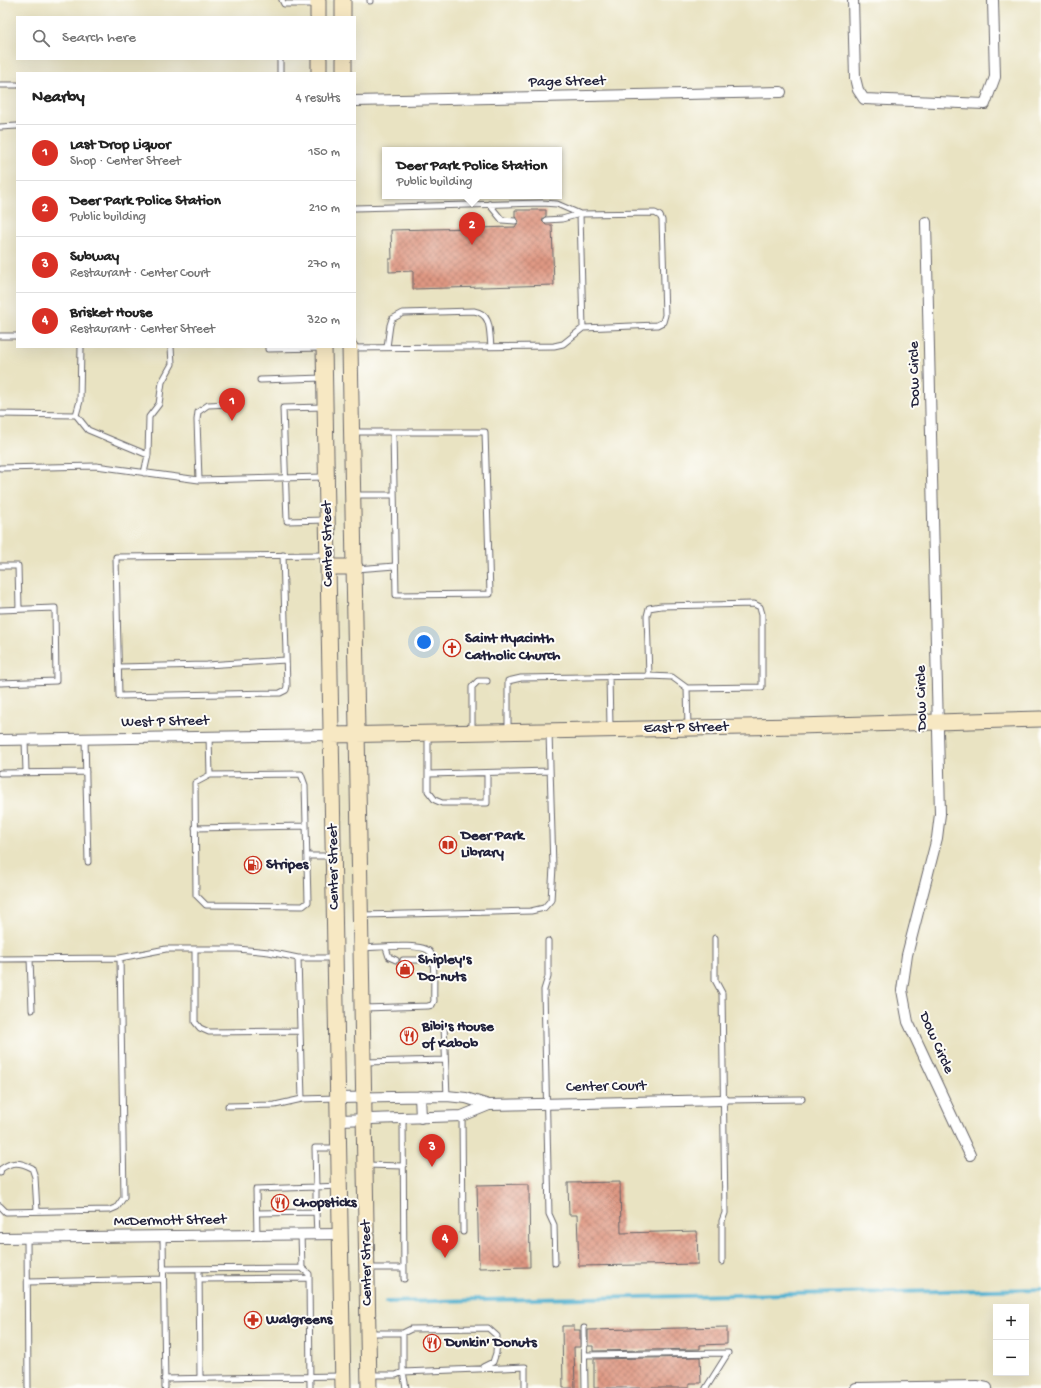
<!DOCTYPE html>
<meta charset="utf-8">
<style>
body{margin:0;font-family:"Gochi Hand",sans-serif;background:#f2f2f2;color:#222}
.controls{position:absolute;right:12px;bottom:12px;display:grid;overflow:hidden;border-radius:0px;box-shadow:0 4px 16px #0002}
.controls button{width:36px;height:36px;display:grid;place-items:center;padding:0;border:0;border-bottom:1px solid #e0e0e0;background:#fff;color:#222;font:20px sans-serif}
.you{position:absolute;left:424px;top:642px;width:14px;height:14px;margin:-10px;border:3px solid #fff;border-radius:50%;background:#1a73e8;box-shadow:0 0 0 6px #1a73e833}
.badge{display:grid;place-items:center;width:26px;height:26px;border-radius:50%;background:#d93025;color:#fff;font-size:13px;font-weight:700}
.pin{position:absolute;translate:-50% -33px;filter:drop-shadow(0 1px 2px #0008)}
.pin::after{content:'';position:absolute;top:21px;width:14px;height:12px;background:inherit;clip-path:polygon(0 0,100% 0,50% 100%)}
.popup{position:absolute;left:382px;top:147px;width:180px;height:52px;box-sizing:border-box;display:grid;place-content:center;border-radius:0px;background:#fff;filter:drop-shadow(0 1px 3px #0005);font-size:13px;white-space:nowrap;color:#767676}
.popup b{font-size:15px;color:#222}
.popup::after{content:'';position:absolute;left:50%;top:100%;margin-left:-8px;border:8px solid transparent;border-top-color:#fff}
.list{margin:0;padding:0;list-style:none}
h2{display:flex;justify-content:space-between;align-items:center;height:52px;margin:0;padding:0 16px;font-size:17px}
h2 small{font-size:13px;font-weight:400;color:#767676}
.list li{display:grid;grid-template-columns:26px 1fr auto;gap:12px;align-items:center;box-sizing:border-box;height:56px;padding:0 16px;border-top:1px solid #e0e0e0}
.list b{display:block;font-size:15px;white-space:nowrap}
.list p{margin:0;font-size:13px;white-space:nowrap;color:#767676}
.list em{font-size:13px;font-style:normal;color:#767676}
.icon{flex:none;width:22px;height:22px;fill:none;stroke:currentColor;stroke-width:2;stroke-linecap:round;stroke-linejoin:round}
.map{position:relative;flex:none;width:1041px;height:1388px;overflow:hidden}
.search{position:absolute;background:#fff;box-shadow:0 4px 16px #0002;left:16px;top:16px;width:340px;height:44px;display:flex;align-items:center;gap:10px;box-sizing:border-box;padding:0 14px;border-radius:0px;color:#767676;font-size:15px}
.panel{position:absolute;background:#fff;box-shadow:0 4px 16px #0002;left:16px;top:72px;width:340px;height:276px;border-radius:0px}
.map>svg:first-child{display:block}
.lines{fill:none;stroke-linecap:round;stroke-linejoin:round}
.stream{stroke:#51b1d0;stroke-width:4}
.building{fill:url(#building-cross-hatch)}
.lane-casing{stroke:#68666a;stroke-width:7}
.street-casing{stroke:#68666a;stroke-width:12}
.secondary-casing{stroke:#68666a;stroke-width:17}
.lane{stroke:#fff;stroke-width:5}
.street{stroke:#fff;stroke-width:10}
.secondary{stroke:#f7e8c3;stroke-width:15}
.labels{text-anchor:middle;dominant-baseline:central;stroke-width:4;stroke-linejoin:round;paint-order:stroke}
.street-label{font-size:15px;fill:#22223b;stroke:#fdfcf7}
.poi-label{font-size:15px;font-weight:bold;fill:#22223b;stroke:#fdfcf7;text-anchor:start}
</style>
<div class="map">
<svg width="1041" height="1388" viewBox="0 0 1041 1388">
<defs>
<pattern id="building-cross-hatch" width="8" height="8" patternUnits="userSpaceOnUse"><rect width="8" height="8" fill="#df9883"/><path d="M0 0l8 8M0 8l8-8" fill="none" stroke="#b47c6c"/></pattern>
</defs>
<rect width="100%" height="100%" fill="#fdfcf7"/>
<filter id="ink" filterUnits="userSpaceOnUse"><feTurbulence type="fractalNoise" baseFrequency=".025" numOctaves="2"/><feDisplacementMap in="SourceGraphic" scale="8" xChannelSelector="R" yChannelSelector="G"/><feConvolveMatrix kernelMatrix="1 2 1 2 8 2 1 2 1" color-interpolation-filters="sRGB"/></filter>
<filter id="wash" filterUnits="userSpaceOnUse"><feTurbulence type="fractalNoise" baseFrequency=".012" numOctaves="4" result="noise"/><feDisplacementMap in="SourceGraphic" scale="16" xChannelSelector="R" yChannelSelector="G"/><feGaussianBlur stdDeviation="0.9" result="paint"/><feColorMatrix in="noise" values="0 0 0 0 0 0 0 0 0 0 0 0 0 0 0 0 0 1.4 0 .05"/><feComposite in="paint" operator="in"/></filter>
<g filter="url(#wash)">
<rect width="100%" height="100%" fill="#e9e3c2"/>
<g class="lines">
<path class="stream" d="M386 1302 1041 1289"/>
</g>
<g id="blocks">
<path class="building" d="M515 210H546V216L542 221 546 225H552L554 285 413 289V271L389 272V259H392L391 230 515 227 519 221 515 217Z
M620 1182 621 1233 697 1231 698 1264 579 1266 577 1215H569L568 1183Z
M529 1184 530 1267 479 1268 477 1185Z
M562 1326H574V1330H580V1347H574L575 1388H563Z
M727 1327V1344L700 1345V1349L593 1351V1346H588V1330Z
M700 1357 701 1383H689V1388H594V1359Z"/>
</g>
</g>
<g filter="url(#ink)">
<use href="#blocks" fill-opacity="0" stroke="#68666a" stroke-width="1"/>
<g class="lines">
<defs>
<path id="lane" d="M282 0 284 4H317
M370 0V1
M280 59V73
M0 85H17
M0 127 17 126
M489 204 502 220 515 221
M546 220 562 219 580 214 583 328
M0 336H17
M268 347V349L323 348
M387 347 390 325 392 319 403 313 474 311C492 314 489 331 491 346
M351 348 554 346 563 344 583 328 657 325 663 322 665 315 662 220 660 216 655 213 580 214 557 204 543 203 355 208
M260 380 323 378
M324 407 283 408 287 521 326 520
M0 414 76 415
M76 415 88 430 148 455
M76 415 80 401 81 347
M353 432H485L490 594 396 595 393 432
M0 468 96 466 199 480 324 477
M144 473 148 455 149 417 159 404 162 382 172 364 171 347
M199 480 197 420 198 412 208 405 230 404
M355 495H394
M283 555 287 686 286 690 280 693 119 696 116 557 327 555
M0 566H18L19 609
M356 569 395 566
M0 610 55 608 56 681 0 683
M119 667 207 665 286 660
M609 676 610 727
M687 688 688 727
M472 730V687L478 681H487
M508 731V681L521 678 649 676 647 616 649 608 661 606 754 604 760 607 762 614V687L687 688 672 677 649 676
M428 734V791L435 800 442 803H487V773
M209 737 210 775 301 774 305 785 308 902 303 906 206 905 196 895 195 783 210 775
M85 739 88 862
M25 740 26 772
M0 773 86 772
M429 774 550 771
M195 828 306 826
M307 856H332
M362 915 531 911 544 908 551 900 553 867 549 733
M715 938V980L722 993 725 1213 722 1221V1262
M548 941V977L544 990 549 1214 554 1225 555 1263
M362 948C375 948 422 942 430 952 436 959 433 991 434 1001L432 1005 428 1006 364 1008
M386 948 389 957 396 960
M195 949V1022L200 1028 209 1032 300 1031
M298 958 302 1099
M0 959 120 958 166 949H238L269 952 298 958H333
M30 959 32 1010
M403 960H433
M444 1026 447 1096
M365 1062 445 1060
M724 1100 802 1099
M228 1106 275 1105 302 1099 337 1098
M462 1116 463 1232
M403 1119 404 1279
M338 1148H315L316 1187 339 1186
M366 1165 403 1166
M0 1173 1 1169C12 1161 20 1162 32 1168L35 1177 37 1211
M0 1206 6 1212 110 1210 117 1207 124 1197 120 958
M316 1212 317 1234
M301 1234 302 1268
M257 1235 256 1189 316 1187V1212L258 1213
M163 1236 165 1388
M27 1238 28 1388
M368 1268H404
M163 1269 302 1268 309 1274 310 1388
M199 1269 200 1378
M199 1279 309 1278
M28 1282 163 1279
M584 1328 585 1388
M369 1333H403V1372L396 1375H370
M403 1333 411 1329 488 1328 497 1336 496 1353 493 1362 483 1367
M585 1355 728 1353 706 1388
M164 1379 341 1376
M406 1388 403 1372 525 1367V1388"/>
<path id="street" d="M853 0 855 78 858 90 864 99 985 104 995 77 993 0
M355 101 781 92
M926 222 940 814 937 838 907 955 902 990 908 1022 970 1155
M0 740 331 735
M420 1096 421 1118
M338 1098 447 1096 466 1098 489 1105 724 1100
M339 1120 462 1116 489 1105
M0 1238 341 1234
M856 1388 977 1386 987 1388"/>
<path id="secondary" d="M318 0V17
M343 0V17
M319 59V73
M344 59V73
M324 347 343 1388
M350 347 369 1388
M328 567H355
M331 735 798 726 1041 719"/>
</defs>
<use href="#lane" class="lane-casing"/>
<use href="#street" class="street-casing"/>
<use href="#secondary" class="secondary-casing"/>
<use href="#lane" class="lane"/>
<use href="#street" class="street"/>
<use href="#secondary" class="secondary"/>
</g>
</g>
<defs>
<symbol id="church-ring" viewBox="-11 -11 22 22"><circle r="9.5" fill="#fdfcf7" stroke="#c8321e" stroke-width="1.5"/><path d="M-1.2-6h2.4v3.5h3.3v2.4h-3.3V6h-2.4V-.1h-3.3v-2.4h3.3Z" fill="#c8321e"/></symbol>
<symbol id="library-ring" viewBox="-11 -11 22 22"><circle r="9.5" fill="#fdfcf7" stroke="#c8321e" stroke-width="1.5"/><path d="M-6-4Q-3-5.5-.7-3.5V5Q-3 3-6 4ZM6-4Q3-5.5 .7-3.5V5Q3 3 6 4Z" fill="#c8321e"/></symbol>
<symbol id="fuel-ring" viewBox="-11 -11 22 22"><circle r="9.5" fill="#fdfcf7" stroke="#c8321e" stroke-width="1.5"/><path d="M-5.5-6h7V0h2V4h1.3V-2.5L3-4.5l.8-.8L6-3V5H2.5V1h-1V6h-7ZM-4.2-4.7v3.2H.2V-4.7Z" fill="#c8321e"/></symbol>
<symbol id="shop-ring" viewBox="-11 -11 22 22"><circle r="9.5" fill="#fdfcf7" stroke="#c8321e" stroke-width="1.5"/><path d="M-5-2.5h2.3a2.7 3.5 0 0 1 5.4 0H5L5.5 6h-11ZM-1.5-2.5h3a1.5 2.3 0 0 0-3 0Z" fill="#c8321e"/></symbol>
<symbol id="restaurant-ring" viewBox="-11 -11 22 22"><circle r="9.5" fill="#fdfcf7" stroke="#c8321e" stroke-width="1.5"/><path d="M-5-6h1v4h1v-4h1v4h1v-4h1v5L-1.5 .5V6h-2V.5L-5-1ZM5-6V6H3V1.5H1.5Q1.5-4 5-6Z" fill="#c8321e"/></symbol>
<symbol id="pharmacy-ring" viewBox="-11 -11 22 22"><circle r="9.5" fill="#fdfcf7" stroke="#c8321e" stroke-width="1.5"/><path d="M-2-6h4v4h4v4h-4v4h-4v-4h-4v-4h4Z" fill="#c8321e"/></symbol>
</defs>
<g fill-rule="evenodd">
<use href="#church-ring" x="442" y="638" width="20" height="20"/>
<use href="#library-ring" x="438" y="835" width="20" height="20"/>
<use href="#fuel-ring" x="243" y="855" width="20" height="20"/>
<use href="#shop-ring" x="395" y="959" width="20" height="20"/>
<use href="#restaurant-ring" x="399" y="1026" width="20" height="20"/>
<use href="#restaurant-ring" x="270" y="1193" width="20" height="20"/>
<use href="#pharmacy-ring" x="243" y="1310" width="20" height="20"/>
<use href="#restaurant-ring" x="422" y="1333" width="20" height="20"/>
</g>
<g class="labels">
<g class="street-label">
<text transform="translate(567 82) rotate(-1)">Page Street</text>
<text transform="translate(915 374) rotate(-91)">Dow Circle</text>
<text transform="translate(328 544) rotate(-91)">Center Street</text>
<text transform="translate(922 698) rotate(-91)">Dow Circle</text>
<text transform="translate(165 722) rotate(-1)">West P Street</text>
<text transform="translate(686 728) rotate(-1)">East P Street</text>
<text transform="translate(334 867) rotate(-91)">Center Street</text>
<text transform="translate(936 1043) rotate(66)">Dow Circle</text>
<text transform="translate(606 1087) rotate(-1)">Center Court</text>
<text transform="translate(170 1221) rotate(-1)">McDermott Street</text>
<text transform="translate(367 1263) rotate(-91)">Center Street</text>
</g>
<g class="poi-label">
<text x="465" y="639">Saint Hyacinth<tspan x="465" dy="17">Catholic Church</tspan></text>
<text x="461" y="836">Deer Park<tspan x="461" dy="17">Library</tspan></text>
<text x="266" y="865">Stripes</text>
<text x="418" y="960">Shipley's<tspan x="418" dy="17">Do-nuts</tspan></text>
<text x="422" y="1027">Bibi's House<tspan x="422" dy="17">of Kabob</tspan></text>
<text x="293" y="1203">Chopsticks</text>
<text x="266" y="1320">Walgreens</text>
<text x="445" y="1343">Dunkin' Donuts</text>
</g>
</g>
</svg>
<div class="controls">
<button>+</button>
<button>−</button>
</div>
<div class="you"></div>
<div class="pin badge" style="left:232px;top:421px">1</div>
<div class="pin badge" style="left:472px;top:245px">2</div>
<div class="popup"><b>Deer Park Police Station</b>Public building</div>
<div class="pin badge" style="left:432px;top:1167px">3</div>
<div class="pin badge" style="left:445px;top:1258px">4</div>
<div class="search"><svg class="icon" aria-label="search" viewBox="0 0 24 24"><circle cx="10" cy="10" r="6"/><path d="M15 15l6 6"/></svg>Search here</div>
<section class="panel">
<h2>Nearby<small>4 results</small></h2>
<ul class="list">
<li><span class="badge">1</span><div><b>Last Drop Liquor</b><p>Shop · Center Street</p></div><em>150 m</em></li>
<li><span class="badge">2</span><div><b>Deer Park Police Station</b><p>Public building</p></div><em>210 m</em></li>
<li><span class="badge">3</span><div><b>Subway</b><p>Restaurant · Center Court</p></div><em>270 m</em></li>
<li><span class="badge">4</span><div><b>Brisket House</b><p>Restaurant · Center Street</p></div><em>320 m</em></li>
</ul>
</section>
</div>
